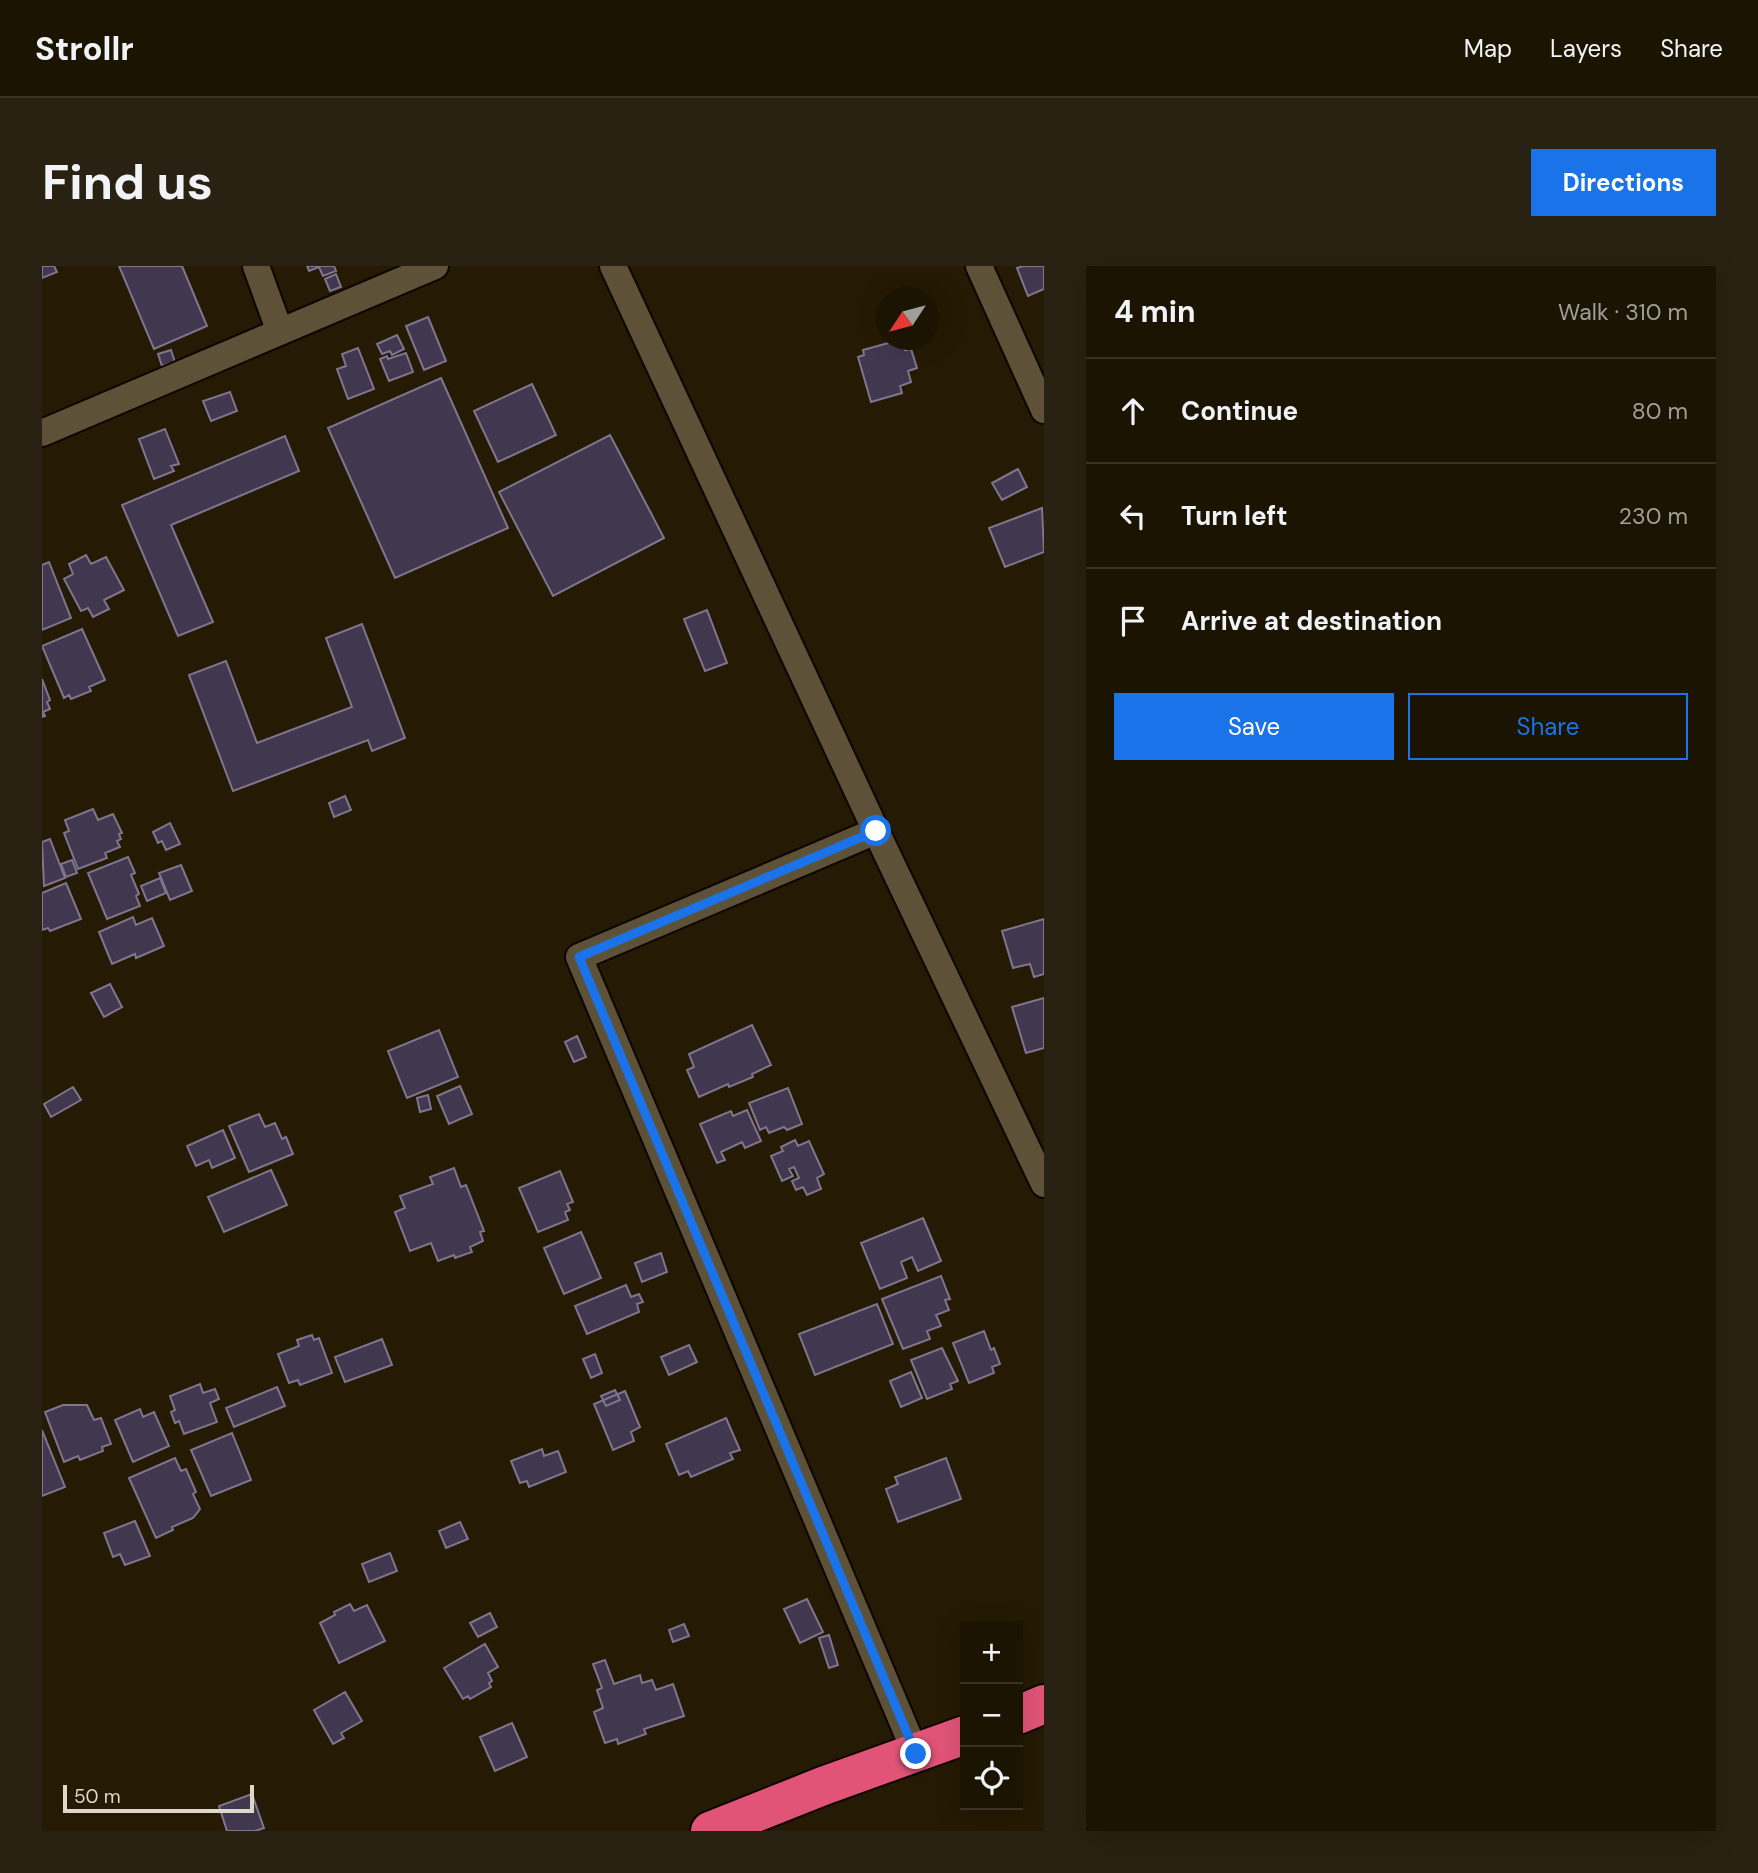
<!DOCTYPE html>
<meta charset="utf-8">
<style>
body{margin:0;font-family:"DM Sans",sans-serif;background:#292111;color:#f1f3f6}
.controls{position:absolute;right:21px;bottom:21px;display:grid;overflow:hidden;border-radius:0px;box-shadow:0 7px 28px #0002}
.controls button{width:63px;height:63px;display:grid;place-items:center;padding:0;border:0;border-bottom:2px solid #3a3324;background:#1c1402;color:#f1f3f6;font:35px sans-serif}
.compass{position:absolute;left:834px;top:21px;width:63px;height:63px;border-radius:50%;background:#1c1402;box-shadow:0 7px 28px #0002;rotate:234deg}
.scale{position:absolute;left:21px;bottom:18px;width:191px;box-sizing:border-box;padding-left:7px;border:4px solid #dfd8ca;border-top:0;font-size:19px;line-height:24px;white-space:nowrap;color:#dfd8ca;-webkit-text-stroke:5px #251a03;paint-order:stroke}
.stop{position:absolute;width:21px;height:21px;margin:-16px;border:5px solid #1a73e8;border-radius:50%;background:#fff}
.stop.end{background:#1a73e8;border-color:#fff;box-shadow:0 2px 7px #0008}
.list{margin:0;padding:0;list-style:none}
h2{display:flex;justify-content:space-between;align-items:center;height:91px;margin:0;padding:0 28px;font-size:30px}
h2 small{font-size:23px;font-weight:400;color:#a09e99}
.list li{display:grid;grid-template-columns:46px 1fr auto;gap:21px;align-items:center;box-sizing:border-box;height:105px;padding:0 28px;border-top:2px solid #3a3324}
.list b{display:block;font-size:26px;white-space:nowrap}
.list em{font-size:23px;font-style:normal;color:#a09e99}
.actions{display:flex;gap:14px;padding:21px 28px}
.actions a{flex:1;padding:16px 0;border:2px solid #1a73e8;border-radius:0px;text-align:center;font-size:24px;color:#1a73e8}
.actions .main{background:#1a73e8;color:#fff}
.icon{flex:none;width:38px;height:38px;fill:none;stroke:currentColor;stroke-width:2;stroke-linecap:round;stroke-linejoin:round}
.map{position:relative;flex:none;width:1002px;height:1565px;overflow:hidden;border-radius:0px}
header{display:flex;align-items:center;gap:42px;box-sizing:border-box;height:98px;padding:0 35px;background:#1c1402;border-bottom:2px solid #3a3324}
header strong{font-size:33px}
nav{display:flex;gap:38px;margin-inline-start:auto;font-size:24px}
.intro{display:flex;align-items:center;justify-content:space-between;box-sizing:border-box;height:168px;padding:0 42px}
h1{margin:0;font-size:49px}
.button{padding:18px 32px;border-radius:0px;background:#1a73e8;color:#fff;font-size:24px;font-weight:700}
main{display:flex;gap:42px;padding:0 42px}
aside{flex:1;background:#1c1402;border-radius:0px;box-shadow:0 7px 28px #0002}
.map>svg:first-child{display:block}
.building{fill:#41374e;stroke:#80758f;stroke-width:2}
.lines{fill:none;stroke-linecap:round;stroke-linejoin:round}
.street-casing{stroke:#0e0500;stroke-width:30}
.highway-casing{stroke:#0e0500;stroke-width:42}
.street{stroke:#5d5138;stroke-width:26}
.highway{stroke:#e15478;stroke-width:38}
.route{stroke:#1a73e8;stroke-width:9}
</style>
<header>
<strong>Strollr</strong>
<nav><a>Map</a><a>Layers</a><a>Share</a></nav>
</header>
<div class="intro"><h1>Find us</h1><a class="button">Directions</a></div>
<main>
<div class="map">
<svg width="1002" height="1565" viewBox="0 0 1002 1565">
<rect width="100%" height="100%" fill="#251a03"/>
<path class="building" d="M0 0H12L15 6 0 12Z
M77 0H140L165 60 112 83Z
M265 0H292L294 5 281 10 277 1 267 5Z
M981 0H1002V23L986 30 975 2Z
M294 8 299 21 288 25 283 13Z
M386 51 404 95 382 104 364 60Z
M355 69 362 83 350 89 348 85 340 88 335 78Z
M857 74H860L863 84 869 83 875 102 866 105 869 116 858 120 860 127 829 136 816 91 822 89 821 84Z
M316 82 332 123 306 133 295 103 304 100 300 88Z
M129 84 133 96 120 100 116 88Z
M364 87 371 106 347 115 338 93 345 90 346 93Z
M399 112 466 262 353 312 286 162Z
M490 118 514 169 456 196 432 145Z
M188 126 195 145 169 155 161 135Z
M123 163 137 198 129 200 132 205 112 213 97 173Z
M568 169 622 272 511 330 457 226Z
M243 170 257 205 129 259 171 356 136 370 80 239Z
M976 203 985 221 960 234 950 217Z
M1000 242 1002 286 963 301 947 262Z
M44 289 49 298 64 291 82 324 62 334 67 343 51 351 46 342 39 345 22 313 31 308 27 298Z
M7 296 29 352 0 364V299Z
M665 344 685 397 663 405 642 353Z
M320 358 363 472 330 485 326 474 191 525 147 409 184 395 215 477 310 441 284 372Z
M40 363 63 414 47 421 49 425 29 433 27 429 22 432 0 380Z
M0 413 8 434 5 436 8 443 1 446 3 450 0 451Z
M303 530 309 544 292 551 287 537Z
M51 543 56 554 71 548 80 567 77 568 79 573 75 575 78 581 63 587 65 592 36 603 22 567 27 565 23 554Z
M128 557 138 578 124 584 120 575 116 577 111 566Z
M8 573 23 612 2 620 0 576Z
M86 591 93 607 89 609 97 628 94 630 98 640 65 653 46 607Z
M30 594 35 607 24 611 19 598Z
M139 599 150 625 128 634 117 607Z
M118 612 124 627 105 635 99 620Z
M24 617 39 653 8 665 6 662 0 664V627Z
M91 651 94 659 110 652 122 680 94 692 93 688 70 698 57 666Z
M1002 653V708L992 711 988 698 971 702 960 665Z
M68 718 80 741 62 751 49 727Z
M1002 732V782L984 787 970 741Z
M710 759 729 799 710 808 711 811 687 821 686 818 657 831 645 804 652 801 647 788Z
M397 764 416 811 365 832 346 785Z
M535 770 544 791 532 796 523 776Z
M418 820 430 848 407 858 395 830Z
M31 821 39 834 9 851 2 838Z
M746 822 760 858 745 864 742 861 727 867 724 861 718 864 707 837Z
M386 829 389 843 378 846 375 832Z
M705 844 719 875 703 882 700 876 679 886 683 894 675 897 658 858 689 845 691 850Z
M217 848 223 861 233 857 240 873 244 871 251 888 207 906 187 860Z
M181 864 193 892 170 902 167 894 154 900 145 880Z
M753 874 756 880 767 875 782 908 775 912 779 923 765 929 761 921 754 924 750 915 757 912 752 901 747 903 751 910 740 915 729 890 741 885 739 881Z
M412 902 419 921 424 919 442 965 438 966 441 975 428 981 430 986 413 992 412 989 396 995 389 977 368 985 353 946 363 942 358 930 391 918 388 911Z
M229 904 245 939 182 966 166 931Z
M518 905 531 936 525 938 528 944 523 946 526 954 496 966 477 922Z
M881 952 899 995 876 1005 870 991 859 996 865 1012 838 1023 819 977Z
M539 966 559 1012 522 1028 502 982Z
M619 987 625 1006 600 1016 593 997Z
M899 1010 908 1033 903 1034 907 1044 894 1049 899 1060 885 1065 888 1073 861 1083 840 1033Z
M584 1019 589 1031 597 1028 601 1036 595 1038 597 1046 545 1068 533 1040Z
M835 1038 851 1078 773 1109 757 1068Z
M942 1065 949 1084 952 1082 958 1098 950 1101 952 1107 927 1117 911 1077Z
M270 1069 272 1074 277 1072 290 1107 258 1119 256 1114 247 1117 236 1088 257 1080 255 1074Z
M340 1073 350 1099 303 1116 293 1091Z
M647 1079 655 1096 627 1109 619 1091Z
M900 1082 916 1115 908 1118 910 1123 885 1133 869 1094Z
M553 1088 560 1107 549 1112 541 1093Z
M869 1106 880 1132 859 1141 848 1115Z
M158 1118 161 1127 173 1123 177 1133 168 1137 175 1156 142 1168 137 1155 133 1157 129 1146 133 1144 128 1130Z
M235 1121 243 1140 192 1161 184 1142Z
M573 1124 578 1134 564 1140 559 1130Z
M583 1125 598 1161 589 1166 592 1175 571 1184 552 1138Z
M21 1139H45L52 1154 59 1152 69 1178 60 1181 61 1185 38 1194 36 1190 22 1196 3 1146Z
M98 1143 101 1151 112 1146 127 1180 91 1196 73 1154Z
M684 1152 698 1184 688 1187 691 1193 649 1211 646 1205 637 1209 624 1178Z
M0 1164 23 1221 0 1230Z
M190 1167 209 1214 169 1230 149 1184Z
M500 1183 502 1190 516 1185 524 1206 487 1221 485 1215 478 1217 469 1195Z
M133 1192 139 1205 144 1203 154 1226 151 1228 158 1243 151 1252 130 1261 131 1264 114 1272 87 1212Z
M904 1192 919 1233 856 1256 844 1223 856 1218 853 1211Z
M93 1255 108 1290 83 1299 78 1288 71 1291 62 1267Z
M418 1256 426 1273 404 1282 397 1265Z
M348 1287 355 1305 327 1316 320 1298Z
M765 1333 781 1366 758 1377 742 1343Z
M308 1338 312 1345 325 1339 343 1375 297 1397 278 1357 293 1349 292 1346Z
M448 1347 455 1361 436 1371 428 1357Z
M642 1358 647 1370 631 1376 627 1364Z
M787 1369 796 1399 787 1402 777 1372Z
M443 1378 456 1401 446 1407 450 1415 447 1417 449 1421 428 1433 426 1430 421 1433 402 1402Z
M563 1394 572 1418 598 1409 600 1417 610 1414 614 1424 631 1418 642 1450 602 1463 604 1468 576 1478 575 1473 563 1477 552 1446 561 1442 555 1424 560 1422 551 1398Z
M303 1426 320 1455 299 1467 302 1472 291 1478 272 1444Z
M470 1457 485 1491 453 1505 438 1471Z
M210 1528 222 1562 213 1565H185L177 1540Z"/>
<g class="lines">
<defs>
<path id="street" d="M214 0 238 66
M571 0 834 565 1002 918
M937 0 1002 144
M0 167 393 0
M834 565 537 691 874 1488"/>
<path id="highway" d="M976 1449 1002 1438
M668 1565 781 1520 923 1469"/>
</defs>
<use href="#street" class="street-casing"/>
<use href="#highway" class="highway-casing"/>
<use href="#street" class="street"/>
<use href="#highway" class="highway"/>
</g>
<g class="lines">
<path class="route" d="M834 565 537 691 874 1488"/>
</g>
</svg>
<div class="controls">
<button>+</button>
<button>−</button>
<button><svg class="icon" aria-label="locate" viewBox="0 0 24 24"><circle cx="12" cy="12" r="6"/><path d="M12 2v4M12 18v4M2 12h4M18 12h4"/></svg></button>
</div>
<svg class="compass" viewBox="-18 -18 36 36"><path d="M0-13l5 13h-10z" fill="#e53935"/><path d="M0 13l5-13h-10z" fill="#a09e99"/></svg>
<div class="scale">50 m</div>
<div class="stop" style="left:834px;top:565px"></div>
<div class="stop end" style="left:874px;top:1488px"></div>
</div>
<aside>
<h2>4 min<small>Walk · 310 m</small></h2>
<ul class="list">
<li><svg class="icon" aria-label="ahead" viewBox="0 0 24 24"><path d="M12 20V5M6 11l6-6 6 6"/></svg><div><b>Continue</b></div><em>80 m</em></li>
<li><svg class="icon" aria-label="left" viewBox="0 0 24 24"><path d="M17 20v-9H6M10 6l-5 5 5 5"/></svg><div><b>Turn left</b></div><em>230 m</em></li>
<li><svg class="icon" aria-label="arrive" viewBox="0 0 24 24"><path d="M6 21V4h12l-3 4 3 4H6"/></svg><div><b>Arrive at destination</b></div></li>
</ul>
<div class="actions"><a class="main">Save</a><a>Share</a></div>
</aside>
</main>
